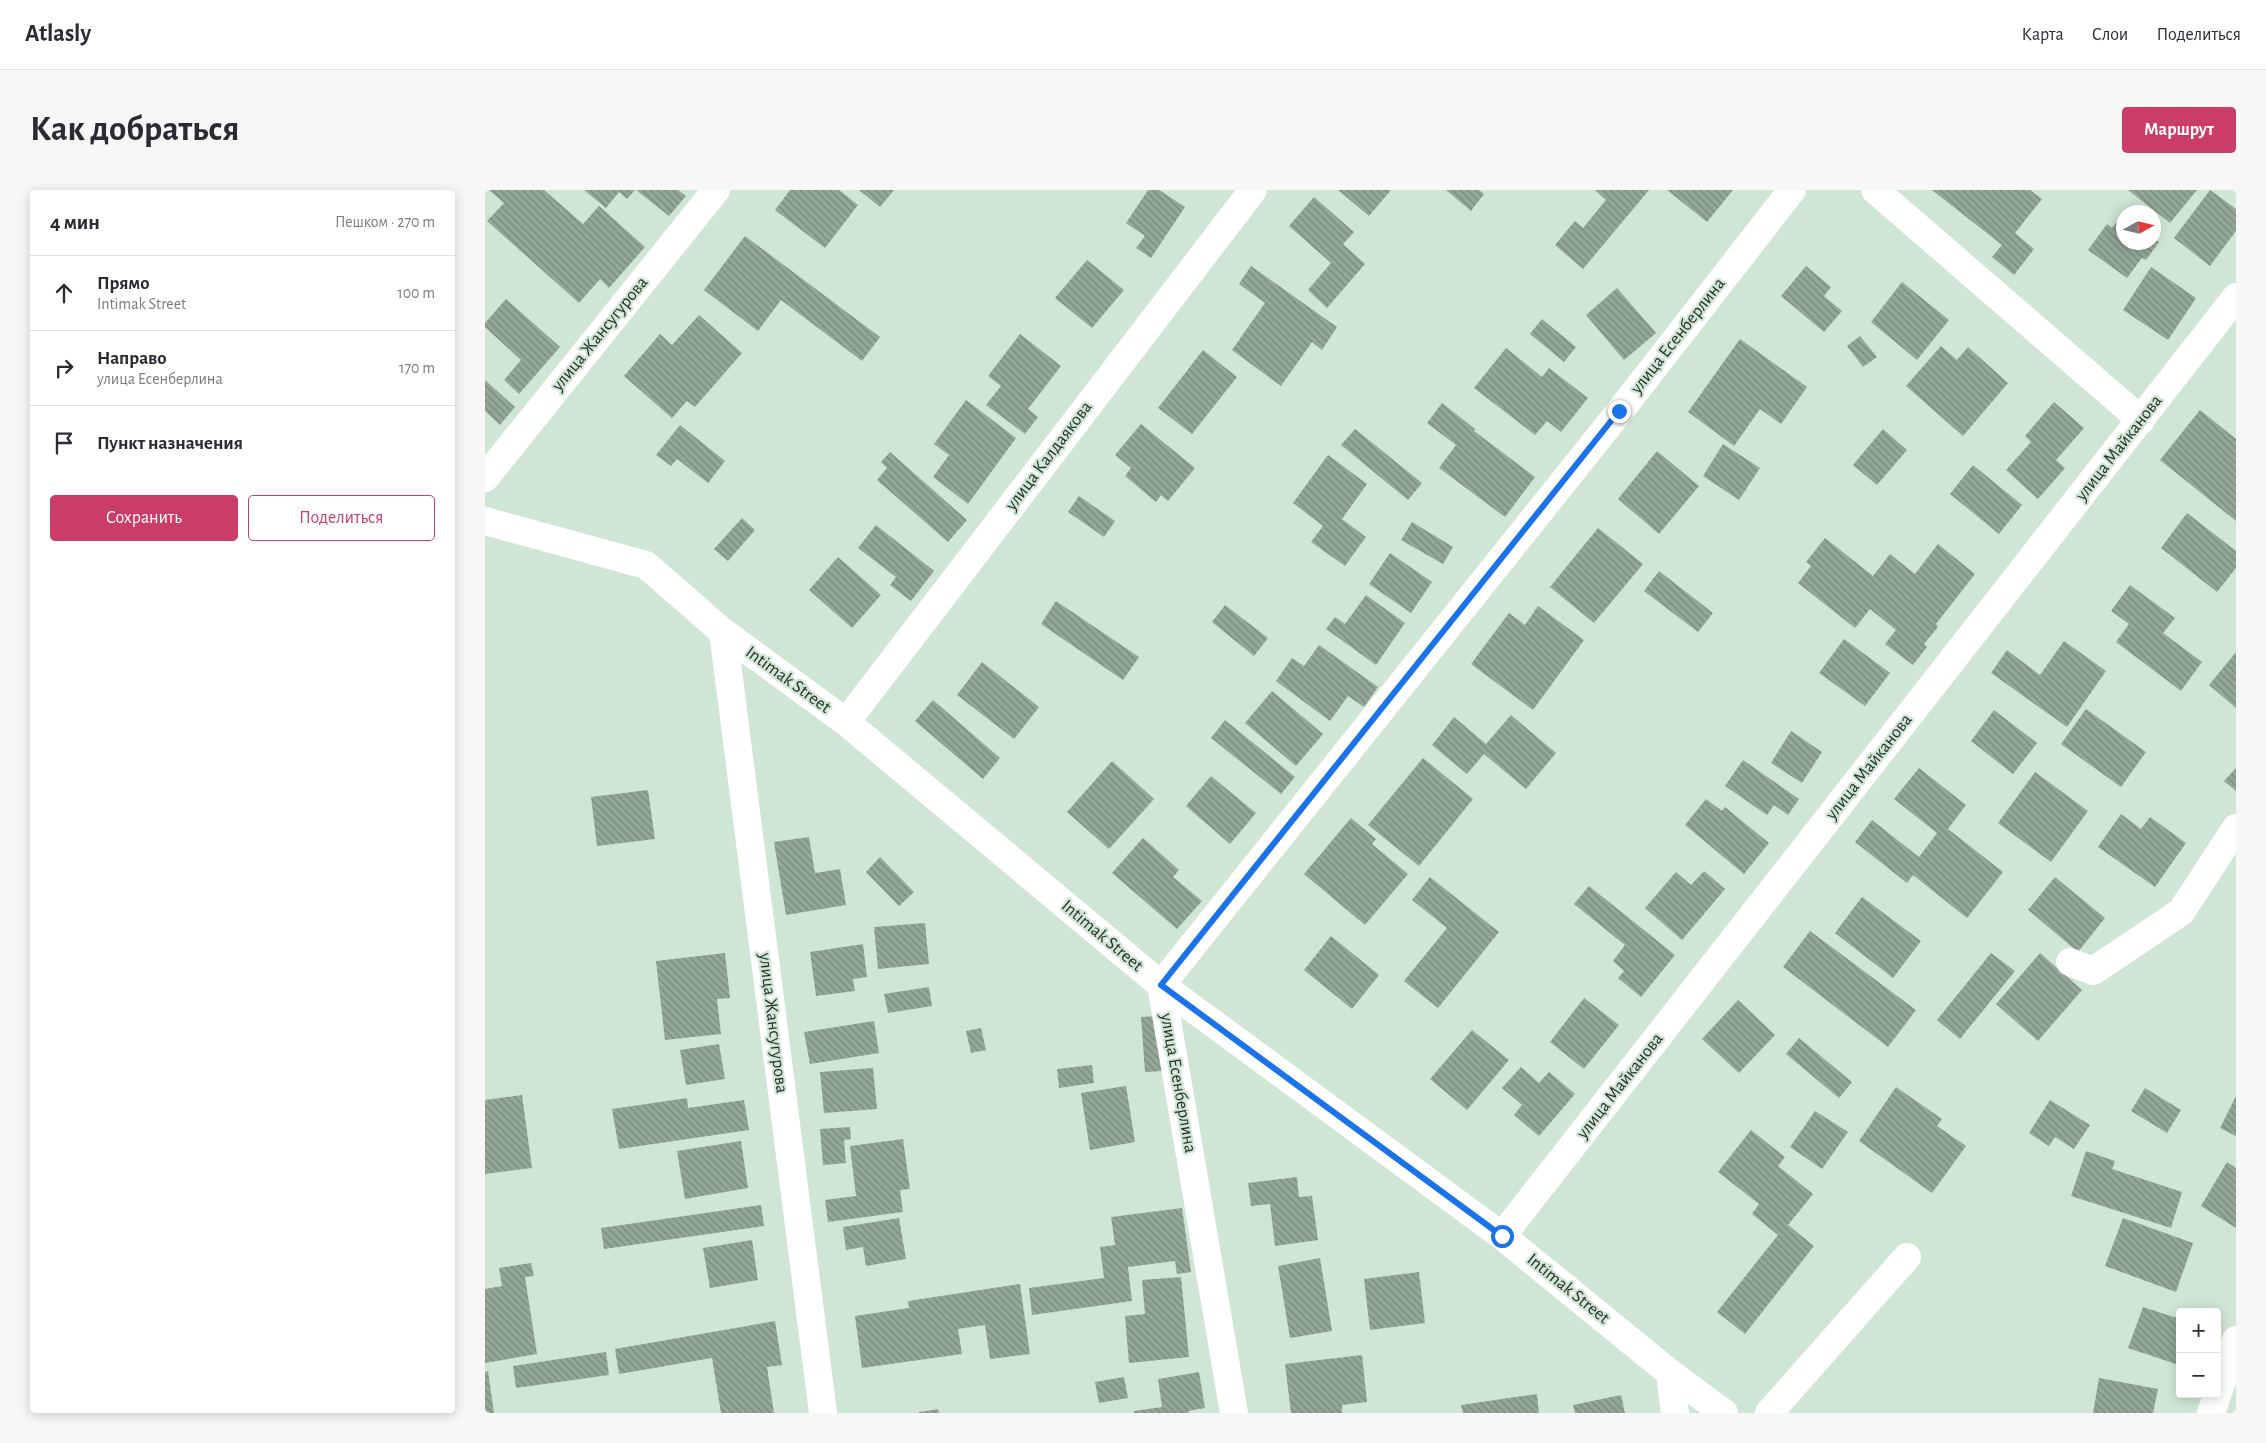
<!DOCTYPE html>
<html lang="ru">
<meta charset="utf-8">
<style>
body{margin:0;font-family:"Alegreya Sans",sans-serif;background:#f7f7f7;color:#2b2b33}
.controls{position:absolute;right:15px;bottom:15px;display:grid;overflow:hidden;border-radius:5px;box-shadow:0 2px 12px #0003}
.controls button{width:45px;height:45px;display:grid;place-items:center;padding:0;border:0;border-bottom:1px solid #e1e1e2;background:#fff;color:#2b2b33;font:25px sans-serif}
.compass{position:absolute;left:1631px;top:15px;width:45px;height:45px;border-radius:50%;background:#fff;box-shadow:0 2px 12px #0003;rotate:82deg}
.stop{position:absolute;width:15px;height:15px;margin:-11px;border:4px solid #1a73e8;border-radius:50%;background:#fff}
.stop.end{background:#1a73e8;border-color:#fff;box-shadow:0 1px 5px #0008}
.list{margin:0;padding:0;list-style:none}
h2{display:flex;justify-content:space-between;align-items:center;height:65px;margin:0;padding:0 20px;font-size:21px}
h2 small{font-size:16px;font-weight:400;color:#7c7c81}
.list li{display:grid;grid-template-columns:32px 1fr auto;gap:15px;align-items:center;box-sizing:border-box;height:75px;padding:0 20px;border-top:1px solid #e1e1e2}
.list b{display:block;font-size:19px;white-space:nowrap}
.list p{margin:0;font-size:16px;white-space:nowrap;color:#7c7c81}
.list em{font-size:16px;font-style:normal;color:#7c7c81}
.actions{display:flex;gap:10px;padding:15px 20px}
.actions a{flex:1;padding:11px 0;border:1px solid #cb3d69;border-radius:5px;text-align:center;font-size:18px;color:#cb3d69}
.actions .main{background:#cb3d69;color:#fff}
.icon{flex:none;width:28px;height:28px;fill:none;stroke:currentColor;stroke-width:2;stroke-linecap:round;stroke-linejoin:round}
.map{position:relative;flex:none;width:1751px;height:1223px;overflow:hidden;border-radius:5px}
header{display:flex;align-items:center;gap:30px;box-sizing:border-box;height:70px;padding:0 25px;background:#fff;border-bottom:1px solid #e1e1e2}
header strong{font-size:24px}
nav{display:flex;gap:28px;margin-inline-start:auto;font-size:18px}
.intro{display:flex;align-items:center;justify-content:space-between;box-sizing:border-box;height:120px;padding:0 30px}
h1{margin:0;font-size:35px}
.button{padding:12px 22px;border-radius:5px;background:#cb3d69;color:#fff;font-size:18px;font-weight:700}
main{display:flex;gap:30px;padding:0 30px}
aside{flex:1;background:#fff;border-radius:5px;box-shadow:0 2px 12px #0003}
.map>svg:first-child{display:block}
.building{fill:url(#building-back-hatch)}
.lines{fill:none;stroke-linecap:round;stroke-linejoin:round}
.minor{stroke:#fff;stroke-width:28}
.route{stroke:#1a73e8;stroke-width:6}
.labels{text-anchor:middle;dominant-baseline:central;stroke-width:4.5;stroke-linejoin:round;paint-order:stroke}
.street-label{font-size:18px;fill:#283029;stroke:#d0e6d4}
</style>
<header>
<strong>Atlasly</strong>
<nav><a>Карта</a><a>Слои</a><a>Поделиться</a></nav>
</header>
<div class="intro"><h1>Как добраться</h1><a class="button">Маршрут</a></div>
<main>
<aside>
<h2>4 мин<small>Пешком · 270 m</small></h2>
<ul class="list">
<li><svg class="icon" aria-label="ahead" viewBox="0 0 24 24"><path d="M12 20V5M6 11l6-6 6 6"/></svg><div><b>Прямо</b><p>Intimak Street</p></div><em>100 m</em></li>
<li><svg class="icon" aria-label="right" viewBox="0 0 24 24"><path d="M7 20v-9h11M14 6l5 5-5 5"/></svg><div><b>Направо</b><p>улица Есенберлина</p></div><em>170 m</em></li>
<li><svg class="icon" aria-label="arrive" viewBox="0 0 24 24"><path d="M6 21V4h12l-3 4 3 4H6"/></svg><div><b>Пункт назначения</b></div></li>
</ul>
<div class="actions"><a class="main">Сохранить</a><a>Поделиться</a></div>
</aside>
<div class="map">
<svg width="1751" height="1223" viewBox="0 0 1751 1223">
<defs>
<pattern id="building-back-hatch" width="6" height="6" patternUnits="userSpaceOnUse" patternTransform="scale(1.25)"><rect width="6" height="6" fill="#93a896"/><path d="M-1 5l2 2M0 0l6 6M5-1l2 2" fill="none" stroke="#78897a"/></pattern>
</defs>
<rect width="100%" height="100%" fill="#d0e6d4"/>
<path class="building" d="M4 0H59L98 34 114 16 160 57 124 98 115 89 94 113 2 31 19 13Z
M99 0H150L142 9 134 2 121 18Z
M151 0H193L201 6 184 26Z
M305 0H354L373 15 340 58 290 20Z
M374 0H409L395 17Z
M663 0H674L700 17 666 68 651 58 660 46 641 33Z
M853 0H906L884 26Z
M961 0H994L999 4 986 21Z
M1110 0H1164L1098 79 1070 55 1090 31 1098 38 1121 10Z
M1182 0H1248L1222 32Z
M1447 0H1545L1557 9 1530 43 1549 59 1529 85 1507 67 1517 55Z
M1643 0H1712L1685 33Z
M1725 0 1751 19V41L1725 76 1689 48Z
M829 7 869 42 858 54 880 74 842 118 823 100 846 73 804 36Z
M1637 25 1638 27V52H1668V48L1674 52 1661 70 1657 68 1642 88 1603 60 1622 34 1627 38Z
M260 46 395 147 377 171 296 110 273 141 219 100Z
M602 70 639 100 607 138 570 108Z
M766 76 852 137 837 160 827 152 796 196 747 160 780 113 754 94Z
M1321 76 1346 97 1339 106 1357 121 1339 142 1296 106Z
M1666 77 1711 108 1683 150 1638 120Z
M1417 92 1464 130 1432 170 1386 132Z
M1132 98 1171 143 1139 170 1101 125Z
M21 109 75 157 34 204 19 190 36 170 0 137V133Z
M214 125 257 163 210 217 202 211 187 228 139 186 175 144 187 155Z
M1057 129 1091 157 1079 172 1045 144Z
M535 144 576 176 543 219 553 227 540 244 501 215 516 196 503 186Z
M1375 146 1392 167 1378 177 1362 156Z
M1255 149 1322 197 1296 234 1275 219 1249 256 1203 222Z
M1456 156 1472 170 1483 157 1523 193 1478 246 1421 196Z
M1021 158 1057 187 1064 178 1103 208 1076 242 1062 231 1050 245 989 198Z
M718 160 752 187 707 244 673 218Z
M0 190 30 217 15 235 0 221Z
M481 210 531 248 483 314 448 287 464 265 449 254Z
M1569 212 1599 238 1571 270 1580 278 1553 309 1521 280 1546 252 1540 246Z
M957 213 990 239 989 241 1050 287 1020 327 954 278 971 255 942 233Z
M1715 220 1751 249V331L1675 270Z
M656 234 710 278 683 311 676 305 671 312 640 286 646 278 630 265Z
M195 235 240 271 223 293 192 269 186 276 171 265Z
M870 239 937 293 923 310 856 255Z
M1398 239 1422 260 1392 295 1368 275Z
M1238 254 1275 278 1254 310 1218 286Z
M1172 261 1214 296 1174 344 1133 309Z
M405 262 482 330 463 352 392 290 402 278 396 272Z
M843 265 882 294 857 329 881 347 860 376 826 352 838 336 808 313Z
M1488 275 1537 315 1514 344 1465 304Z
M594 306 630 331 619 347 583 322Z
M1702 323 1751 361V378L1732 402 1676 358Z
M257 328 270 340 243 371 229 359Z
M927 332 968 357 958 374 916 350Z
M391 335 449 381 426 411 405 395 411 387 373 358Z
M1113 338 1158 374 1109 433 1065 397Z
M1340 348 1388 386 1405 364 1430 384 1453 354 1490 384 1451 434 1453 437 1439 454 1442 457 1428 475 1400 454 1411 440 1385 419 1370 438 1313 393 1326 376 1321 372Z
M905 363 947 392 926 423 884 394Z
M353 367 396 405 367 438 324 400Z
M1174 381 1228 423 1213 442 1159 401Z
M1645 395 1690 428 1678 443 1717 472 1696 501 1631 452 1644 434 1626 421Z
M881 405 920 433 891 475 841 439 850 427 860 434Z
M571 411 654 467 638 490 556 434Z
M740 415 783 448 769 466 727 432Z
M1053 416 1099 450 1048 520 986 474 1024 423 1040 435Z
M1359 449 1405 483 1380 516 1334 483Z
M1579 451 1621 481 1582 537 1506 483 1522 460 1555 485Z
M834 455 893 497 879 517 863 506 845 531 791 491 807 468 819 476Z
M1751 462V518L1724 495Z
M497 472 554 517 529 549 472 505Z
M787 501 838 544 811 576 760 533Z
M448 510 515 568 498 589 430 531Z
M1601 519 1661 562 1636 597 1576 554Z
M1509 520 1552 553 1528 584 1486 551Z
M1026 525 1071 563 1041 599 999 564 982 584 947 555 969 527 1001 554Z
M740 530 810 587 796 604 726 548Z
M1306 541 1337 562 1317 593 1286 573Z
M938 568 988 609 934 676 883 635Z
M1258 570 1314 609 1303 625 1289 615 1282 625 1240 596Z
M627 571 669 609 624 659 582 622Z
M1434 578 1481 615 1463 639 1518 682 1482 728 1428 685 1422 693 1370 652 1387 630 1434 667 1452 643 1409 609Z
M1751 578V601L1739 591Z
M1550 582 1603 621 1566 672 1513 633Z
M726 586 771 623 745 654 701 616Z
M163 600 170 649 112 656 106 607Z
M1221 609 1237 621 1240 617 1284 653 1259 684 1200 635Z
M1636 624 1656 639 1665 627 1701 653 1670 697 1613 657Z
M866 628 891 649 887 654 923 684 880 735 819 684Z
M324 647 330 683 355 679 361 715 301 725 289 652Z
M658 648 694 680 688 687 717 711 692 739 627 683Z
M395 667 429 702 414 716 381 682Z
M1219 681 1240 699 1197 750 1160 718 1191 682 1206 695Z
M945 687 1014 742 953 818 919 791 962 738 927 710Z
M1570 687 1620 728 1593 762 1543 720Z
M1104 696 1190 765 1156 807 1133 788 1139 781 1128 771 1140 755 1089 714Z
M1377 707 1436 751 1408 788 1350 743Z
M440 733 444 774 393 779 389 737Z
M1325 741 1431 820 1403 857 1298 777Z
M846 746 894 785 867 819 819 780Z
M378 754 382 787 368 789 370 801 331 806 325 762Z
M240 763 245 808 232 809 236 844 180 850 171 771Z
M1506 763 1530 781 1475 849 1452 830Z
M1555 763 1597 800 1553 851 1511 814Z
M444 797 447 816 403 823 399 804Z
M1099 808 1134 835 1099 879 1065 852Z
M1253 810 1290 845 1254 883 1217 849Z
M673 826 678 881 660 882 656 827Z
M389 831 394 863 325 874 319 842Z
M496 838 501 860 486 863 481 841Z
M987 840 1024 870 982 920 945 889Z
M1314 848 1367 892 1354 908 1301 864Z
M234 854 240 889 201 895 195 860Z
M607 875 609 893 574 898 572 879Z
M1036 877 1054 893 1064 882 1090 904 1054 946 1029 925 1037 915 1017 898Z
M388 878 392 919 339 923 335 882Z
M641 896 650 952 605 960 596 903Z
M1411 897 1457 929 1452 936 1481 956 1447 1003 1374 951Z
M1660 898 1696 920 1682 943 1646 921Z
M37 905 47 978 0 984V910Z
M1751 906V946L1735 938Z
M202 908 203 918 259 910 264 940 134 959 127 919Z
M1565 910 1605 935 1589 959 1570 947 1564 956 1544 943Z
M1330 921 1363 942 1337 979 1305 957Z
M365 937 366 949 359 950 361 973 338 975 335 939Z
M1266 940 1300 967 1293 976 1328 1004 1303 1035 1329 1056 1260 1144 1232 1122 1293 1045 1267 1024 1274 1014 1233 982Z
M418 949 425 999 415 1000 418 1022 343 1032 340 1010 371 1006 365 956Z
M256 951 263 998 200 1009 192 961Z
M1601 961 1630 971 1627 979 1697 1002 1686 1038 1586 1006Z
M1742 972 1751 978V1038L1716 1016Z
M812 987 814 1007 827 1006 833 1050 790 1056 785 1014 766 1016 763 993Z
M276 1015 279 1036 119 1059 116 1038Z
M697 1018 706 1082 692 1084 690 1071 643 1077 647 1111 547 1125 544 1098 619 1088 615 1057 630 1055 626 1027Z
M414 1028 421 1069 381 1076 378 1057 361 1060 358 1037Z
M1638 1028 1708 1053 1691 1102 1620 1076Z
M267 1050 273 1090 225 1098 218 1058Z
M835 1068 847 1141 805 1148 793 1076Z
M46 1073 49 1086 40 1087 52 1164 0 1173V1099L17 1096 14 1078Z
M934 1082 940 1133 885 1140 879 1089Z
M696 1087 704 1167 644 1173 640 1126 660 1124 657 1090Z
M535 1094 545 1164 505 1169 500 1135 473 1139 477 1164 377 1178 370 1126 424 1118 423 1111Z
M1658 1117 1695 1129 1694 1175 1643 1158Z
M290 1131 297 1175 282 1177 289 1223H236L227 1168 134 1184 130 1159Z
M121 1162 124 1185 31 1198 28 1176Z
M877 1165 882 1212 857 1215V1223H806L800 1174Z
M3 1181 9 1223H0V1182Z
M714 1182 720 1218 703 1221 704 1223H649V1221L677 1217 673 1189Z
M639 1187 643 1208 614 1213 610 1192Z
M1614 1188 1673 1199 1668 1223H1608Z
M1052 1204 1054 1223H978L976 1215Z
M1136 1205 1140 1223H1090L1088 1215Z
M453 1219 454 1223H434V1222Z"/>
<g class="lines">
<path class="minor" d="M1390 0 1656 230
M0 288 231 0
M0 331 161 375 238 442 361 532 676 795 1017 1046 1185 1183 1239 1223
M238 442 338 1223
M361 532 768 0
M1585 772 1608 781 1696 722 1751 638
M1017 1046 1751 107
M1185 1183 1190 1223
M749 1223 676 795 1135 221 1307 0
M1284 1223 1422 1067
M1726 1223 1751 1150"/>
</g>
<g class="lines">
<path class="route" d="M1017 1046 676 795 1134 221"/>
</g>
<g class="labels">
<g class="street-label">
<text transform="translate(115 144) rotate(-51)">улица Жансугурова</text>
<text transform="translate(1193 146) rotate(-52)">улица Есенберлина</text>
<text transform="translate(1634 258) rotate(-52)">улица Майканова</text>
<text transform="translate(564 266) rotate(-53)">улица Калдаякова</text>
<text transform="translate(303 490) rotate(36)">Intimak Street</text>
<text transform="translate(1384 577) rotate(-52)">улица Майканова</text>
<text transform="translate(617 746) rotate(40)">Intimak Street</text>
<text transform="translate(288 833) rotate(83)">улица Жансугурова</text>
<text transform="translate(693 893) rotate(80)">улица Есенберлина</text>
<text transform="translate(1135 896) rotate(-52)">улица Майканова</text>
<text transform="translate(1083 1099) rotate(39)">Intimak Street</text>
</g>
</g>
</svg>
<div class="controls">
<button>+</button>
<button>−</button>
</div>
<svg class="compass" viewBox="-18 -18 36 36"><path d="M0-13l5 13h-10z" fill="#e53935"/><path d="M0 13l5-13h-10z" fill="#7c7c81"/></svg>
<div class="stop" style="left:1017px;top:1046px"></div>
<div class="stop end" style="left:1134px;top:221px"></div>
</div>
</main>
